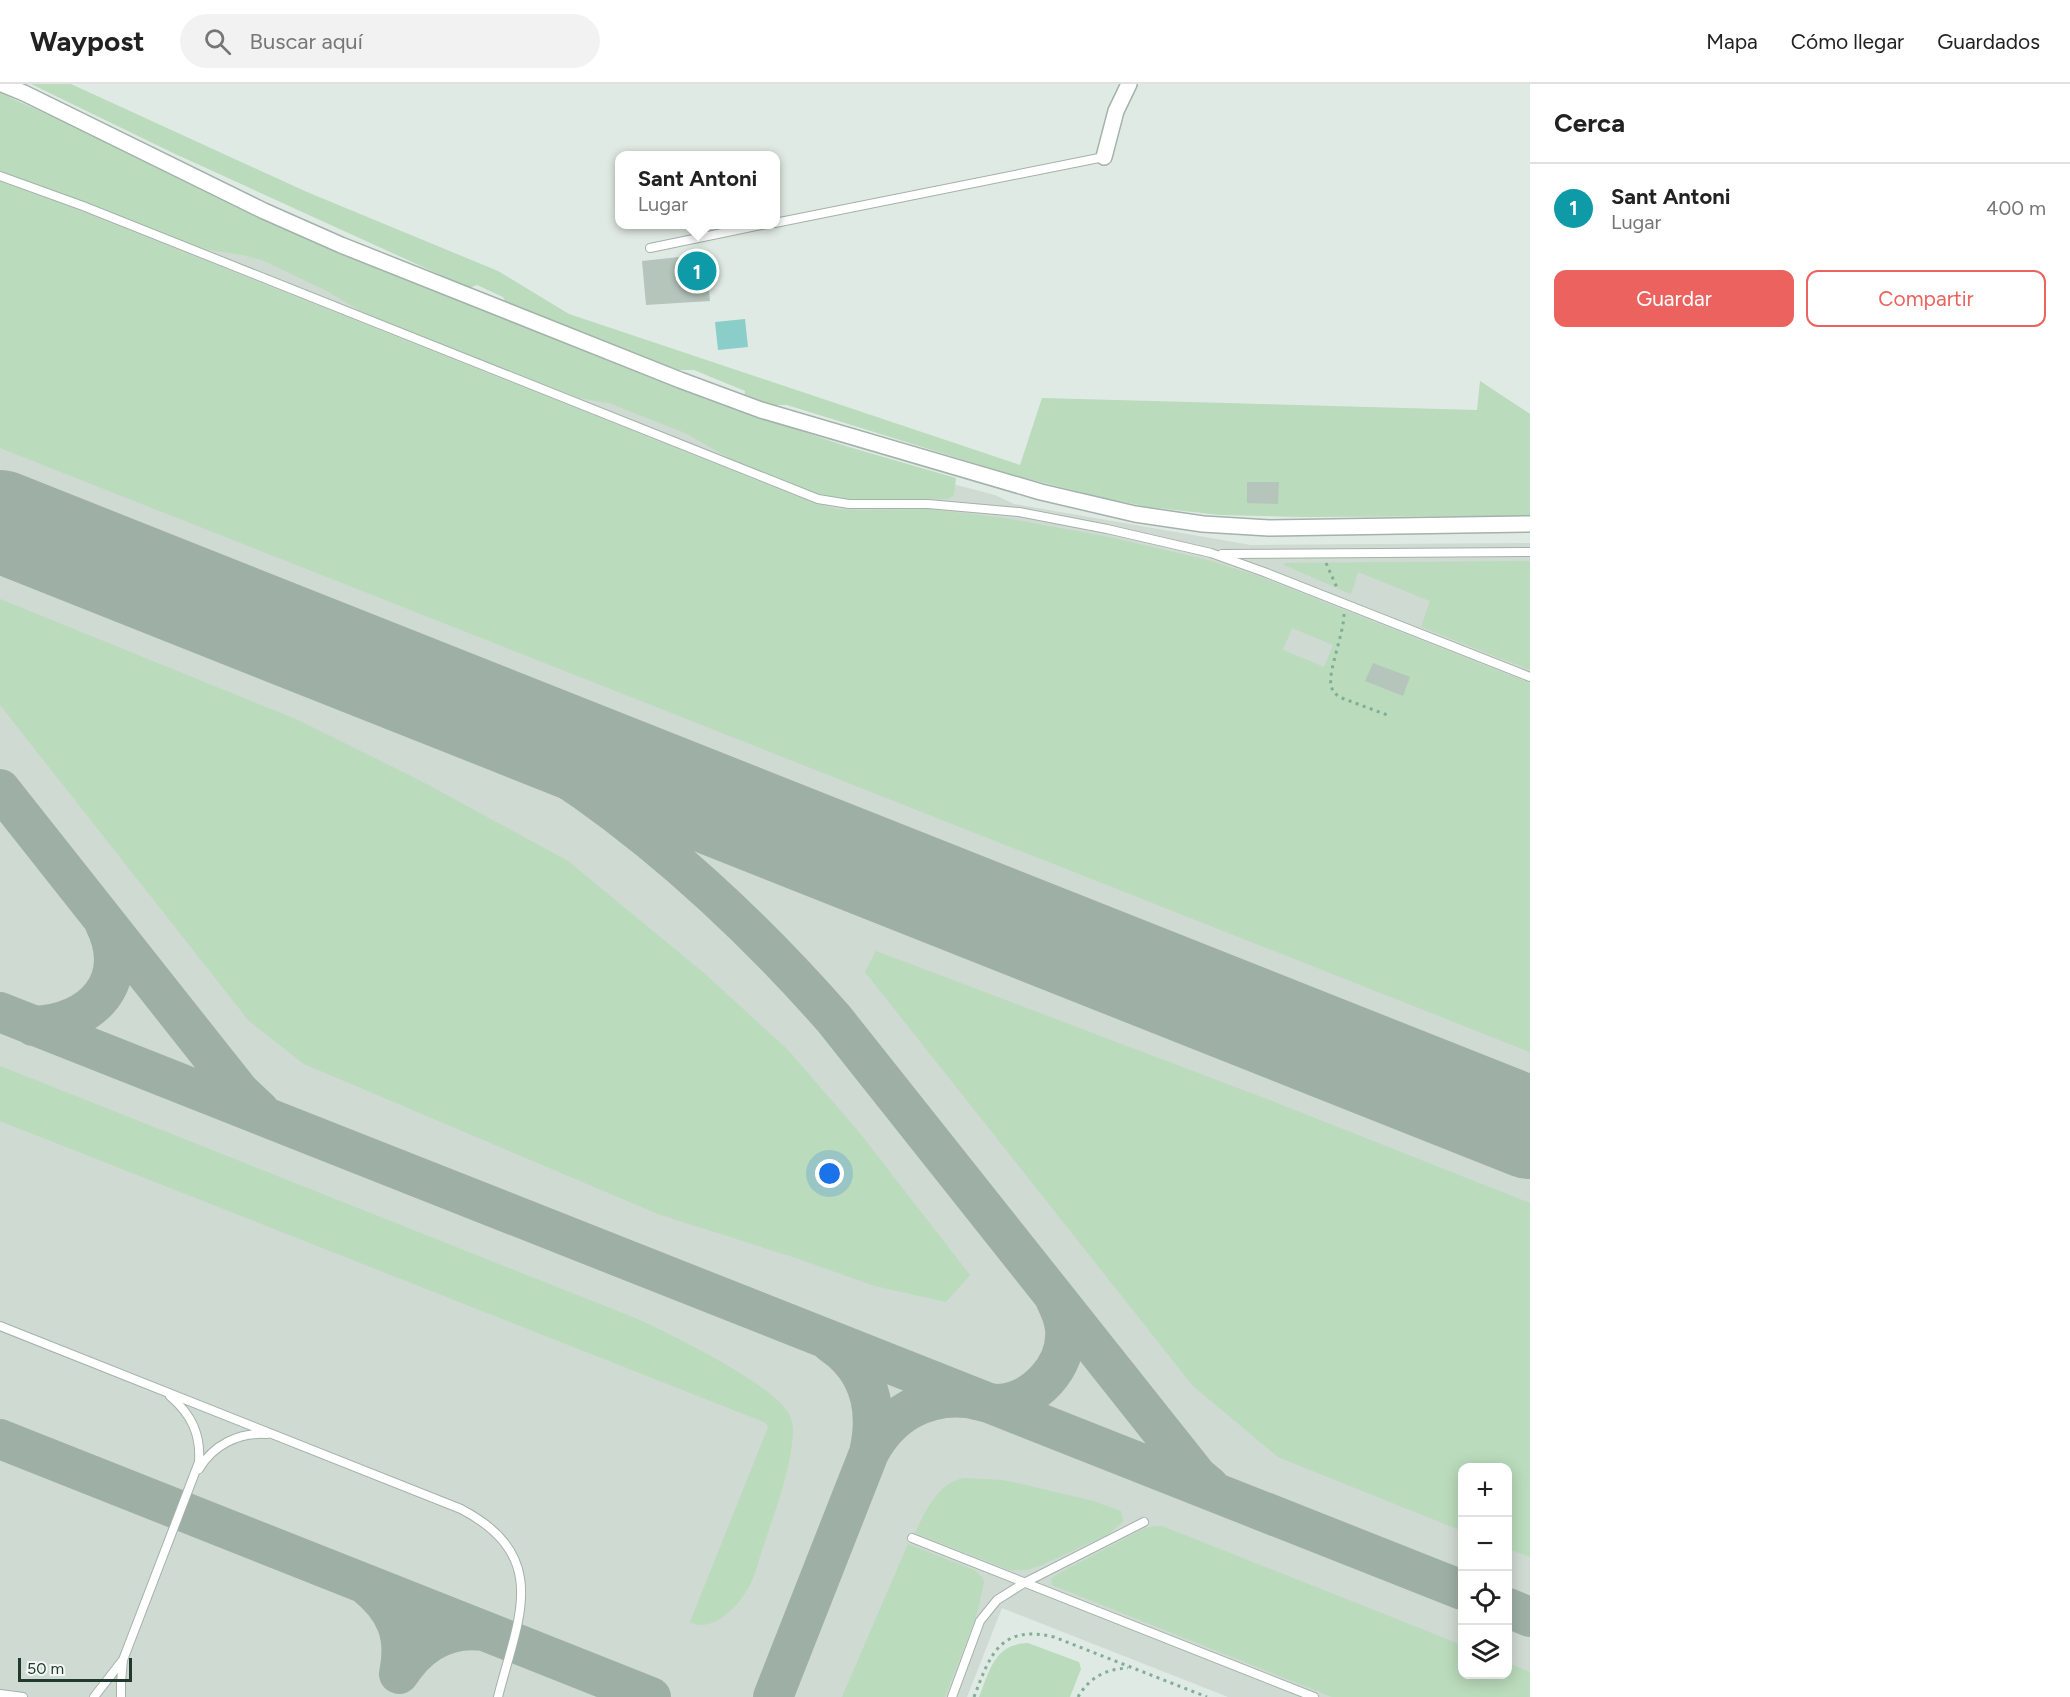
<!DOCTYPE html>
<html lang="es">
<meta charset="utf-8">
<style>
body{margin:0;font-family:Figtree,sans-serif;background:#f2f2f2;color:#222}
.controls{position:absolute;right:18px;bottom:18px;display:grid;overflow:hidden;border-radius:12px;box-shadow:0 3px 15px #0003}
.controls button{width:54px;height:54px;display:grid;place-items:center;padding:0;border:0;border-bottom:2px solid #e0e0e0;background:#fff;color:#222;font:30px sans-serif}
.scale{position:absolute;left:18px;bottom:15px;width:114px;box-sizing:border-box;padding-left:6px;border:3px solid #223a2e;border-top:0;font-size:16px;line-height:21px;white-space:nowrap;color:#223a2e;-webkit-text-stroke:4px #f1f7f3;paint-order:stroke}
.you{position:absolute;left:830px;top:1090px;width:21px;height:21px;margin:-15px;border:4px solid #fff;border-radius:50%;background:#1a73e8;box-shadow:0 0 0 9px #1a73e833}
.badge{display:grid;place-items:center;width:39px;height:39px;border-radius:50%;background:#eb625e;color:#fff;font-size:20px;font-weight:700}
.pin{position:absolute;translate:-50% -50%;border:3px solid #fff;box-shadow:0 2px 6px #0006}
.popup{position:absolute;left:615px;top:67px;width:165px;height:78px;box-sizing:border-box;display:grid;place-content:center;border-radius:12px;background:#fff;filter:drop-shadow(0 2px 4px #0005);font-size:20px;white-space:nowrap;color:#767676}
.popup b{font-size:22px;color:#222}
.popup::after{content:'';position:absolute;left:50%;top:100%;margin-left:-12px;border:12px solid transparent;border-top-color:#fff}
.list{margin:0;padding:0;list-style:none}
h2{display:flex;justify-content:space-between;align-items:center;height:78px;margin:0;padding:0 24px;font-size:26px}
h2 small{font-size:20px;font-weight:400;color:#767676}
.list li{display:grid;grid-template-columns:39px 1fr auto;gap:18px;align-items:center;box-sizing:border-box;height:90px;padding:0 24px;border-top:2px solid #e0e0e0}
.list b{display:block;font-size:22px;white-space:nowrap}
.list p{margin:0;font-size:20px;white-space:nowrap;color:#767676}
.list em{font-size:20px;font-style:normal;color:#767676}
.actions{display:flex;gap:12px;padding:18px 24px}
.actions a{flex:1;padding:14px 0;border:2px solid #eb625e;border-radius:12px;text-align:center;font-size:21px;color:#eb625e}
.actions .main{background:#eb625e;color:#fff}
.icon{flex:none;width:33px;height:33px;fill:none;stroke:currentColor;stroke-width:2;stroke-linecap:round;stroke-linejoin:round}
.map{position:relative;flex:none;width:1530px;height:1613px;overflow:hidden}
header{display:flex;align-items:center;gap:36px;box-sizing:border-box;height:84px;padding:0 30px;background:#fff;border-bottom:2px solid #e0e0e0}
header strong{font-size:28px}
nav{display:flex;gap:33px;margin-inline-start:auto;font-size:21px}
.search{width:420px;height:54px;background:#f2f2f2;display:flex;align-items:center;gap:15px;box-sizing:border-box;padding:0 21px;border-radius:33px;color:#767676;font-size:22px}
main{display:flex}
aside{flex:1;background:#fff}
.map>svg:first-child{display:block}
.built{fill:#cfdad2;fill-rule:evenodd}
.green{fill:#badbbc;fill-rule:evenodd}
.water{fill:#8bcdc9}
.lines{fill:none;stroke-linecap:round;stroke-linejoin:round}
.taxiway{stroke:#9eb0a6;stroke-width:40}
.runway{stroke:#9eb0a6;stroke-width:102}
.building{fill:#b6c5bc}
.service-casing{stroke:#a3b2aa;stroke-width:10}
.minor-casing{stroke:#a3b2aa;stroke-width:18}
.path{stroke:#82ad96;stroke-width:3;stroke-dasharray:3 4.5;stroke-linecap:butt}
.service{stroke:#fff;stroke-width:8}
.minor{stroke:#fff;stroke-width:15}
</style>
<header>
<strong>Waypost</strong>
<div class="search"><svg class="icon" aria-label="search" viewBox="0 0 24 24"><circle cx="10" cy="10" r="6"/><path d="M15 15l6 6"/></svg>Buscar aquí</div>
<nav><a>Mapa</a><a>Cómo llegar</a><a>Guardados</a></nav>
</header>
<main>
<div class="map">
<svg width="1530" height="1613" viewBox="0 0 1530 1613">
<rect width="100%" height="100%" fill="#e0eae4"/>
<path class="built" d="M0 14 252 136 749 336 922 392 995 411 1014 420 1251 461 1530 459V1613H1228L1002 1524 967 1613H0ZM1462 1384H1508V1590H1462Z"/>
<path class="green" d="M31 0H71L307 108 498 187 569 230 1020 381 1042 314 1477 326 1480 297 1530 330V432L1301 433 1219 431 1149 423 1108 415 1009 390 787 321H764L744 314 745 307 694 286H670L506 219 503 213 477 201 469 204 173 69Z
M0 9 89 49 277 141 393 190 506 232 627 282 762 334 849 363 956 394 954 411 948 415 858 416 839 415 815 409 731 375 685 349 609 319 579 314 520 291 362 228 327 207 262 176 243 171 204 165 0 87Z
M0 97 71 123 814 419 837 425 858 426 929 425 1005 434 1109 453 1208 476 1258 492 1530 599V968L0 364ZM1292 544 1333 561 1324 583 1283 566Z
M1530 477V586L1421 543 1430 517 1358 488 1351 510 1284 481 1285 479Z
M0 515 298 636 421 697 568 777 704 889 788 966 859 1048 970 1191 946 1218 875 1202 796 1174 658 1130 304 980 249 937 0 621Z
M876 867 1264 1014 1530 1119V1473L1508 1465V1384H1462V1447L1278 1373 1193 1302 865 888Z
M0 982 640 1236C673 1252 773 1300 789 1330 792 1336 793 1341 793 1348 791 1388 774 1429 762 1467 758 1478 755 1491 750 1501 739 1521 714 1550 690 1538L767 1346 768 1342 764 1338 0 1037Z
M964 1394 1002 1396 1017 1399 1093 1417 1121 1427 1123 1437 1109 1450 1042 1481 1026 1486H1009L915 1449C926 1427 937 1399 964 1394Z
M1156 1442H1162L1462 1561V1590H1508V1579L1530 1588V1613H1332L1052 1501 1051 1495 1054 1492 1145 1444Z
M908 1460 974 1486 982 1493 984 1498 977 1530 945 1613H842Z
M1028 1559 1079 1578 1081 1585 1070 1613H979C990 1586 994 1560 1028 1559Z"/>
<path class="water" d="M745 235 748 263 718 266 715 238Z"/>
<g class="lines">
<path class="taxiway" d="M0 445 88 471
M142 493C262 543 385 589 499 652 627 725 737 825 834 935L1197 1392 1209 1402
M0 705 239 1007 260 1027
M0 928 1462 1506
M33 942C94 940 133 896 104 838
M831 1259C870 1285 879 1325 869 1369
M0 1355 651 1613
M365 1500C396 1525 407 1551 399 1590 419 1559 447 1542 484 1547
M1508 1524 1530 1533
M773 1613 869 1369C889 1331 924 1310 967 1314 977 1315 988 1320 998 1320 1035 1318 1068 1282 1065 1245 1064 1234 1060 1225 1055 1215"/>
<path class="runway" d="M0 437 1530 1044"/>
</g>
<path class="building" d="M706 170 710 217 646 221 642 177Z
M1247 398H1279L1278 420 1247 419Z
M1373 579 1410 593 1403 612 1365 597Z"/>
<g class="lines">
<defs>
<path id="service" d="M0 92 83 122 818 415 849 420H928L1019 428 1107 445 1211 469 1264 488 1530 593
M775 139 1104 73
M650 164 766 140
M1222 470 1530 468
M0 1242 461 1425C552 1473 518 1534 498 1613
M199 1385C213 1361 239 1348 267 1350
M912 1454 1314 1613
M0 1610 23 1613
M94 1613 122 1577
M121 1613V1598L123 1576 199 1378C201 1350 191 1330 170 1312
M952 1613 980 1537 997 1516 1024 1499 1144 1438"/>
<path id="minor" d="M2 0 24 9 264 127 341 161 680 296 761 326 1041 408 1135 430 1203 440 1269 444 1530 440
M1104 73 1116 27 1129 0"/>
</defs>
<use href="#service" class="service-casing"/>
<use href="#minor" class="minor-casing"/>
<path class="path" d="M1326 479 1338 506
M1344 530C1344 549 1328 587 1331 601 1332 607 1335 609 1339 613L1390 632
M974 1613C990 1571 1000 1540 1054 1553L1207 1613
M1078 1613C1089 1594 1105 1585 1128 1584"/>
<use href="#service" class="service"/>
<use href="#minor" class="minor"/>
</g>
</svg>
<div class="controls">
<button>+</button>
<button>−</button>
<button><svg class="icon" aria-label="locate" viewBox="0 0 24 24"><circle cx="12" cy="12" r="6"/><path d="M12 2v4M12 18v4M2 12h4M18 12h4"/></svg></button>
<button><svg class="icon" aria-label="layers" viewBox="0 0 24 24"><path d="M12 4l9 5-9 5-9-5zM3 14l9 5 9-5"/></svg></button>
</div>
<div class="scale">50 m</div>
<div class="you"></div>
<div class="pin badge" style="left:697px;top:187px;background:#0f9aa8">1</div>
<div class="popup"><b>Sant Antoni</b>Lugar</div>
</div>
<aside>
<h2>Cerca<small></small></h2>
<ul class="list">
<li><span class="badge" style="background:#0f9aa8">1</span><div><b>Sant Antoni</b><p>Lugar</p></div><em>400 m</em></li>
</ul>
<div class="actions"><a class="main">Guardar</a><a>Compartir</a></div>
</aside>
</main>
